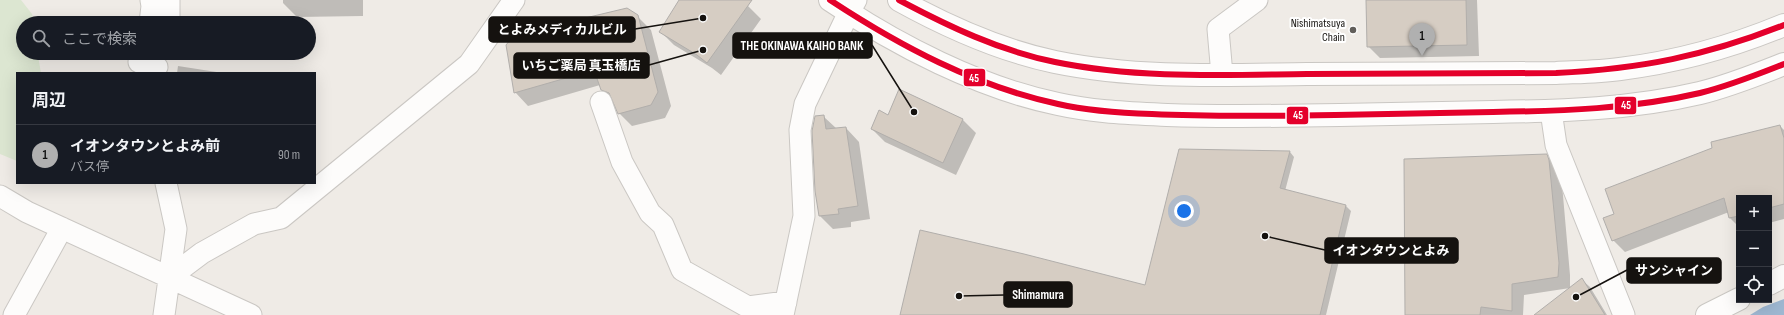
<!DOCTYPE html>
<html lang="ja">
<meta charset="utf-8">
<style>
body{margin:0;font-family:"Sofia Sans Condensed","Noto Sans JP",sans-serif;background:#20242c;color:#f1f3f6}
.controls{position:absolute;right:12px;bottom:12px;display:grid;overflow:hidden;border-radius:0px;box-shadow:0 4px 16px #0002}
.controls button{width:36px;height:36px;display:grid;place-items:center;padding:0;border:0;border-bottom:1px solid #363941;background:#171b24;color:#f1f3f6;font:20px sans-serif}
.you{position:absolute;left:1184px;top:211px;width:14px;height:14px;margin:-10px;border:3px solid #fff;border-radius:50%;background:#1a73e8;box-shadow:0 0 0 6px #1a73e833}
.badge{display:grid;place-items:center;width:26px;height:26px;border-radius:50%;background:#b0b0b0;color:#111;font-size:13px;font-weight:700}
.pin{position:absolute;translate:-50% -33px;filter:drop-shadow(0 1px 2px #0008)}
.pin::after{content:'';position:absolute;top:21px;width:14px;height:12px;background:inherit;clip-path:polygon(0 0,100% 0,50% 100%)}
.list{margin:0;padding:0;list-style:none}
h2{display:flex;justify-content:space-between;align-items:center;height:52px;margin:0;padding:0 16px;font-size:17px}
h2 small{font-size:13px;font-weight:400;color:#9ea1a6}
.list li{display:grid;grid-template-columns:26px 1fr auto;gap:12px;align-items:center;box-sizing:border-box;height:60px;padding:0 16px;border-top:1px solid #363941}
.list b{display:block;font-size:15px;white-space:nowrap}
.list p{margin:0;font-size:13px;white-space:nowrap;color:#9ea1a6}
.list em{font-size:13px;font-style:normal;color:#9ea1a6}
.icon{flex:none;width:22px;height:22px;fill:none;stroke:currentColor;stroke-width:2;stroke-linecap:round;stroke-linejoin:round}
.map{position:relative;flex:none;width:1784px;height:315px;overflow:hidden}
.search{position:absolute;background:#171b24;box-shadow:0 4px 16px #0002;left:16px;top:16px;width:300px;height:44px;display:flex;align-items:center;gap:10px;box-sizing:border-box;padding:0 14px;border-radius:22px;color:#9ea1a6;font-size:15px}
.panel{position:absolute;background:#171b24;box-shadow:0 4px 16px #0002;left:16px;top:72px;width:300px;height:112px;border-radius:0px}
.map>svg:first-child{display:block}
.green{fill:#dce6d1}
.water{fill:#9eb7d1}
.shadow{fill:#0003}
.building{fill:#d6cdc3;stroke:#b1aeab}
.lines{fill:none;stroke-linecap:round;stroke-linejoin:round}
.minor-casing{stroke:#cac7c3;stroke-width:23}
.major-casing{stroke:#cac7c3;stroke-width:24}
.minor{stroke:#fdfcfb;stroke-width:21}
.major{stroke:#fdfcfb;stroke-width:22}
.bus-1-casing{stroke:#fff;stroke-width:9}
.bus-1{stroke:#e4002b;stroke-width:6}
.poi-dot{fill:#615e5a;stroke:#fff;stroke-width:1.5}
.labels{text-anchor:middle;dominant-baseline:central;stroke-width:4;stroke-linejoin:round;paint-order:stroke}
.poi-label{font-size:12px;fill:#15120f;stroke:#fff;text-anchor:end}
.leader{fill:none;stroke:#15120f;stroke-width:1.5}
.callout-dot{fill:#15120f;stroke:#fff;stroke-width:1.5}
.callout{fill:#15120f;stroke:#15120f;stroke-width:1.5}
.callout-label{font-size:13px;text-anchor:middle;font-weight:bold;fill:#fff}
.line-badge{stroke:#fff;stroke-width:1.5}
.badge-label{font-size:11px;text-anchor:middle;font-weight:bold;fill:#fff}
</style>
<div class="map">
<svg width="1784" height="315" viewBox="0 0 1784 315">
<rect width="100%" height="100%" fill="#efebe6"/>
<path class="green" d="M0 0H21L32 14 35 23H23V53L42 54 38 56 41 73H17V161L0 154Z"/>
<path class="water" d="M1784 299V315H1750L1763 307Z"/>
<path class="shadow" d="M283 0H363V16L297 17 283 3Z
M681 0H751L748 6 761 19 721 75 712 68 674 45 660 31Z
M1367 0H1477L1479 56 1380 58 1368 46Z
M637 16 651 30 671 106 665 118 632 126 619 113 614 102 602 90 600 85 528 106 515 92Z
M178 66 223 73H177Z
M823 116 837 129 846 128 859 142 870 219 851 222V227L833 229 820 216Z
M888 116 963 120 976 133 956 175 885 142 872 129Z
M1780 126 1784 130V219L1769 223V198H1739V227L1730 218 1729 212 1625 252 1613 240 1616 215Z
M1290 152 1294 157 1285 191 1346 206 1351 211 1326 315H902L1146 287Z
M1546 155 1558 167 1561 173 1570 275V288L1524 295 1523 315H1406Z
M1582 280 1590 287 1607 315H1536Z"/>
<path class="building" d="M679 0H752L707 63 697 55 659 32Z
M1366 0H1466L1467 45 1367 47Z
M627 8 638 15 658 92 651 105 618 114 609 93 601 90 594 70 514 93 506 45 514 35Z
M899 89 963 119 943 163 871 129 879 110 888 115Z
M824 115 826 129 846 127 858 206 838 209 839 214 819 216 815 191 812 131 815 116Z
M1780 125 1784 138V204L1769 208V198H1739V216L1729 218 1724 198 1612 241 1603 218 1614 214 1605 189 1712 148 1711 142Z
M1179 149 1290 151 1280 188 1346 205 1320 315H900L920 230 1024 254 1145 285Z
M1547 154 1549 160 1559 263 1558 277 1512 284V311L1481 307 1480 315H1405L1404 159Z
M1582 278 1605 315H1534Z"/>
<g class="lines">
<defs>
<path id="minor" d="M150 23 152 6 151 0
M169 23V0
M142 53 139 62 157 67
M1222 75 1218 29 1257 0
M601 102 622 162 650 213 663 225 682 270 748 307 786 302
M1551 111 1556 145 1624 315
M0 196 27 212 251 315
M170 277 202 253 254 224 281 218 469 64 514 0
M14 315 62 228
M164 315 176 229 166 183
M783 315 804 216 800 130 805 104 849 12 856 0"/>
<path id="major" d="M830 0C896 45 980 88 1058 104 1094 112 1130 113 1167 115 1224 117 1282 116 1340 115 1391 114 1442 113 1493 112 1563 111 1632 109 1700 93 1729 86 1756 75 1784 64
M899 0C946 26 1003 51 1055 62 1138 79 1223 75 1307 74 1390 74 1473 73 1556 73 1577 72 1599 72 1620 69 1677 62 1731 47 1784 25
M1769 284 1784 276
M1707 315 1739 299"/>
</defs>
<use href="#minor" class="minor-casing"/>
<use href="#major" class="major-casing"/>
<use href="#minor" class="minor"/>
<use href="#major" class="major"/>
<defs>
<path id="bus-1" d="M830 0C900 46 975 86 1058 104 1089 111 1120 113 1152 114 1213 117 1274 116 1335 115 1388 114 1440 113 1493 112 1562 111 1632 109 1700 93 1729 86 1756 75 1784 64
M899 0C948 26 1000 51 1055 62 1138 79 1223 75 1307 74 1390 73 1473 73 1556 73 1640 69 1706 56 1784 25"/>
</defs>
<use href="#bus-1" class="bus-1-casing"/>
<use href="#bus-1" class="bus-1"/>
</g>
<circle class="poi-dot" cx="1353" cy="30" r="4"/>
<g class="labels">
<g class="poi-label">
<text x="1345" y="23">Nishimatsuya<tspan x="1345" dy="14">Chain</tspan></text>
</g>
</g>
<path class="leader" d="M703 18L635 29M914 112L872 45M703 50L649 65M1265 236L1325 250M1576 297L1627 270M959 296L1004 295"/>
<g class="callout-dot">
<circle cx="703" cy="18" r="4"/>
<circle cx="914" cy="112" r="4"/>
<circle cx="703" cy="50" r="4"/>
<circle cx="1265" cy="236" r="4"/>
<circle cx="1576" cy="297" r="4"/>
<circle cx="959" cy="296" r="4"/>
</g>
<g class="callout">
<rect x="489" y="17" width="146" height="25" rx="4"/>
<rect x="733" y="33" width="139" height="25" rx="4"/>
<rect x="514" y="53" width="135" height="25" rx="4"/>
<rect x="1325" y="238" width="133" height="25" rx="4"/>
<rect x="1627" y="258" width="94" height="25" rx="4"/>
<rect x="1004" y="282" width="68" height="25" rx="4"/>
</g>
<g class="callout-label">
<text x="562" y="34">とよみメディカルビル</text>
<text x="802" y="50">THE OKINAWA KAIHO BANK</text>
<text x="581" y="70">いちご薬局 真玉橋店</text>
<text x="1391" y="255">イオンタウンとよみ</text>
<text x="1674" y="275">サンシャイン</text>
<text x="1038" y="299">Shimamura</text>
</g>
<g class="line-badge">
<rect x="963" y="68" width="23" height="19" rx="4" fill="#e4002b"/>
<rect x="1614" y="96" width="23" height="19" rx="4" fill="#e4002b"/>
<rect x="1286" y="106" width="23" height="19" rx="4" fill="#e4002b"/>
</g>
<g class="badge-label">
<text x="974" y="82">45</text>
<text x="1626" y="109">45</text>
<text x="1298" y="119">45</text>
</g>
</svg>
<div class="controls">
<button>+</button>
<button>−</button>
<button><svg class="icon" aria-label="locate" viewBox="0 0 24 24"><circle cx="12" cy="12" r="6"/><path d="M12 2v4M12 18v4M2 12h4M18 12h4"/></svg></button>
</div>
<div class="you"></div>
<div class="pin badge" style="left:1422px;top:56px">1</div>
<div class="search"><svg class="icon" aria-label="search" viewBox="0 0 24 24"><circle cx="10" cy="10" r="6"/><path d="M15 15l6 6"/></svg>ここで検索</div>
<section class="panel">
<h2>周辺<small></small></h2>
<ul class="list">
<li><span class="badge">1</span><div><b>イオンタウンとよみ前</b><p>バス停</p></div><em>90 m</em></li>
</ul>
</section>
</div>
